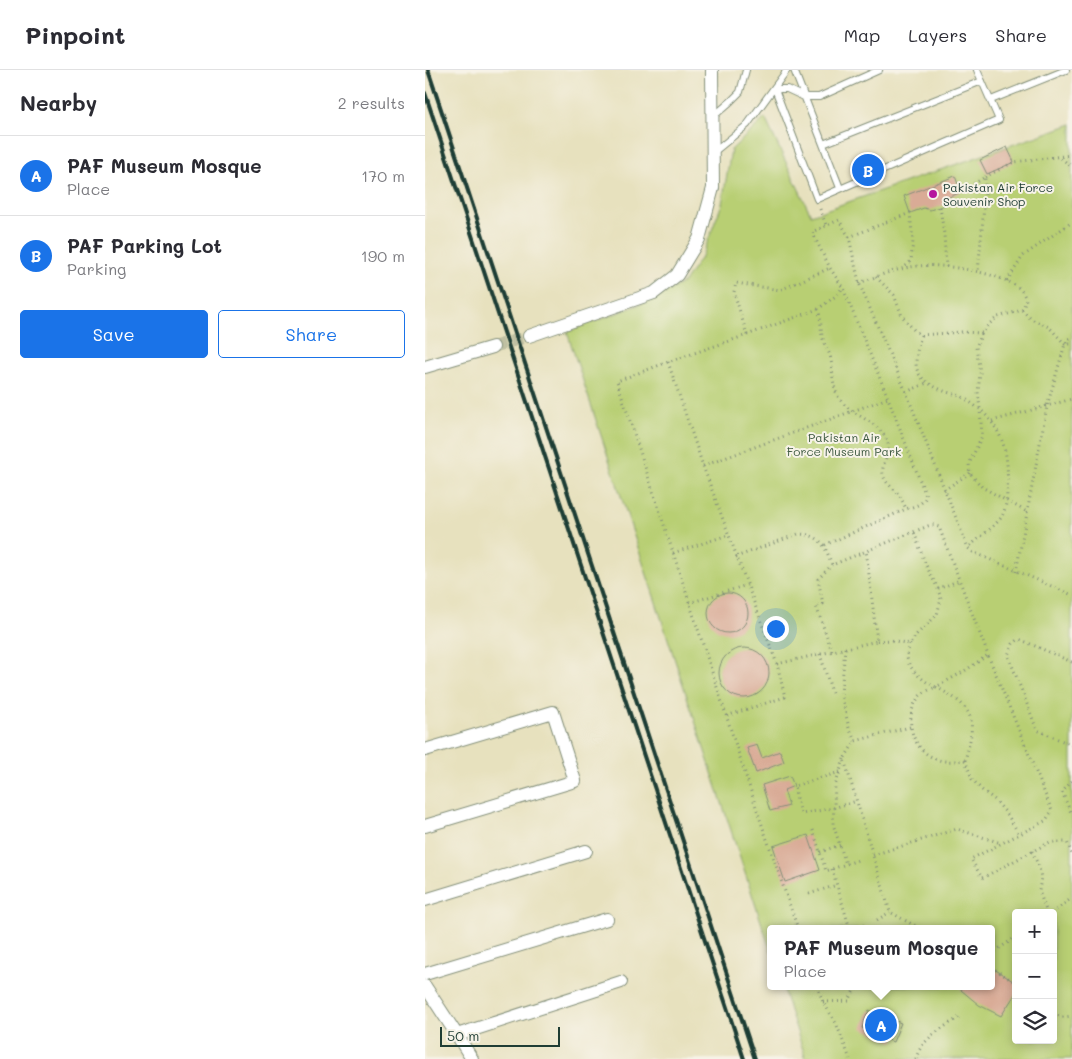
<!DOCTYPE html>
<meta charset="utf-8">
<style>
body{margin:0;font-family:Mali,sans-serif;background:#f7f7f7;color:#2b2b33}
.controls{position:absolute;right:15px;bottom:15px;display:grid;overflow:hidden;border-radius:5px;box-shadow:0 2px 12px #0003}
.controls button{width:45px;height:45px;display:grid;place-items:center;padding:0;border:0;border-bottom:1px solid #e1e1e2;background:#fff;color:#2b2b33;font:25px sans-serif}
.scale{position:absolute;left:15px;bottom:12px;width:120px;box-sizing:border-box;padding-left:5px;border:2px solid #1f3d34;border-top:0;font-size:14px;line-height:18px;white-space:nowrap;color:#1f3d34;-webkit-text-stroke:4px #f7f3e8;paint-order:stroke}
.you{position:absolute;left:350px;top:558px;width:18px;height:18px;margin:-12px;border:4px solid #fff;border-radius:50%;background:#1a73e8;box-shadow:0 0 0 8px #1a73e833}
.badge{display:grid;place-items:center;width:32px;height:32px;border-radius:50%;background:#1a73e8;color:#fff;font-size:16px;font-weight:700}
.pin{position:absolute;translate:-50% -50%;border:2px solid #fff;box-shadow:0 1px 5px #0006}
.popup{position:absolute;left:342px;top:855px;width:228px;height:65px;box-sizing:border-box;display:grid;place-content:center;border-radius:5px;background:#fff;filter:drop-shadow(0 1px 4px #0005);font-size:16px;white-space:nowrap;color:#7c7c81}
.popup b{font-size:19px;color:#2b2b33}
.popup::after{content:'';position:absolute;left:50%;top:100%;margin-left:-10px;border:10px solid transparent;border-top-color:#fff}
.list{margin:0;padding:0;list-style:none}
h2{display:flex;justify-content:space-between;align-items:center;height:65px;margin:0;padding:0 20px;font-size:21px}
h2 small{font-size:16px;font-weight:400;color:#7c7c81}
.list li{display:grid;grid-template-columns:32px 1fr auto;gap:15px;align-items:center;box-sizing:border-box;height:80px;padding:0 20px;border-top:1px solid #e1e1e2}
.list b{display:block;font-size:19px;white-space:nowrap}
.list p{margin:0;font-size:16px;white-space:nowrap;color:#7c7c81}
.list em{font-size:16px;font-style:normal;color:#7c7c81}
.actions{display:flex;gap:10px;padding:15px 20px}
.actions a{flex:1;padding:11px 0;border:1px solid #1a73e8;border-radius:5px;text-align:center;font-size:18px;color:#1a73e8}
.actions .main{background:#1a73e8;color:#fff}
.icon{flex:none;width:28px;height:28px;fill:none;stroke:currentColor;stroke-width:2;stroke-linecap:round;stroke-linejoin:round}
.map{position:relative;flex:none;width:647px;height:989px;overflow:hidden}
header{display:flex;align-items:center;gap:30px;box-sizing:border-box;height:70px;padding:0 25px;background:#fff;border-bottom:1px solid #e1e1e2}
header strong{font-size:24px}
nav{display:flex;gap:28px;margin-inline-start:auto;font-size:18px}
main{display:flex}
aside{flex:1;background:#fff}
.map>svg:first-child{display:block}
.green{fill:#b8cf73;stroke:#6c8654;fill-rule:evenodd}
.building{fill:#d9ab96}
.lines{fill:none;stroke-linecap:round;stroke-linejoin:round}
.street-tunnel{stroke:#bfc0a2;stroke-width:12;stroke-dasharray:12 6;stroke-linecap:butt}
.lane-casing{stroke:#838f79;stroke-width:8}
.street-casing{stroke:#838f79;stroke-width:14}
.path{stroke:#838f79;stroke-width:3;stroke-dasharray:1 4;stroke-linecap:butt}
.lane{stroke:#fff;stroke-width:6}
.street{stroke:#fff;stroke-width:12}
.rail{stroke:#1f3d34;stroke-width:4}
.poi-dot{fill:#b5179e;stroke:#f7f3e8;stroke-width:2}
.labels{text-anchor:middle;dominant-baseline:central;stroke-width:4;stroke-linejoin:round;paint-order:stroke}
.poi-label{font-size:12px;fill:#1f3d34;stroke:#f7f3e8;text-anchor:start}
.park-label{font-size:12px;fill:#3e5a41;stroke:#f7f3e8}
</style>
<header>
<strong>Pinpoint</strong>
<nav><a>Map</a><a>Layers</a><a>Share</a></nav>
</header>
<main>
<aside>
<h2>Nearby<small>2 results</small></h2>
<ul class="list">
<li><span class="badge">A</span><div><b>PAF Museum Mosque</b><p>Place</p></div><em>170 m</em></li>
<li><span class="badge">B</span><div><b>PAF Parking Lot</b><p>Parking</p></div><em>190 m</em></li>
</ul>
<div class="actions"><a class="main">Save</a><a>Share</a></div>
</aside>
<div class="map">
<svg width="647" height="989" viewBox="0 0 647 989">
<rect width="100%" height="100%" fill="#f7f3e8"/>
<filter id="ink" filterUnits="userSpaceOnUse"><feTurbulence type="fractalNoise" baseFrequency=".02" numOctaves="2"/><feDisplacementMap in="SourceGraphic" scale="10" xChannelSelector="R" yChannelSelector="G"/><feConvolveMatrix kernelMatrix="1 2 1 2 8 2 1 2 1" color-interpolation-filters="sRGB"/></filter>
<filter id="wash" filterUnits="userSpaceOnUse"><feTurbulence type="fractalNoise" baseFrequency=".0096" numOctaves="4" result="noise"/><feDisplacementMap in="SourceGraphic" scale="20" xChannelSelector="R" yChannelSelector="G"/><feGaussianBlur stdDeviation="1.12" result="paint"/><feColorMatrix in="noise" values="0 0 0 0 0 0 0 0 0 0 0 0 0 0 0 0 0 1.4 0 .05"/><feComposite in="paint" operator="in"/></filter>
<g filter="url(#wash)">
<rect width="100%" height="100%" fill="#e7e1be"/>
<path class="green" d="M340 48 386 145 647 54V989H381L357 916H566V859H346V882L142 262 229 229 259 212 277 186 297 134 306 80ZM591 843H628V970H591Z"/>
<g id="blocks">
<path class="building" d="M582 77 589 92 562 104 555 90Z
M530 106 536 122 520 129V135L505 140 499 138 485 143 479 126Z
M283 543a20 20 0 1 1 40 0a20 20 0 1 1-40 0Z
M294 603a25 25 0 1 1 50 0a25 25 0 1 1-50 0Z
M332 675 337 688 355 681 359 692 331 703 322 678Z
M365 706 369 716 359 720 364 736 345 741 337 715Z
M383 765 395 800 360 812 348 776Z
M566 897 591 913V923L576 946 554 935 536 920 538 916H566Z
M444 940 476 953 468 972 437 958Z"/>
</g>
</g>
<g filter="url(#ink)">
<use href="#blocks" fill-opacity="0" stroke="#838f79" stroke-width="1"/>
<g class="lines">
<path class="street-tunnel" d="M68 277 104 266"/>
<defs>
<path id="lane" d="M369 0 415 118
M454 0 394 27H379L362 19H350L392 129 574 50 552 0
M566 30 641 0
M289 46 305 32 315 22 321 0
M398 74 557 11
M289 82 322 55 362 0"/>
<path id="street" d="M104 266 229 223 252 205 274 169 288 118 287 0
M0 297 68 277
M0 680 128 642 150 711 0 756
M0 830 161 781
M0 904 182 849
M0 916 32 965 196 912
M32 965 47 989"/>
</defs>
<use href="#lane" class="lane-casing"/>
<use href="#street" class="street-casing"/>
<path class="path" d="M636 88 647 97
M560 107 589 92 647 85
M536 122 560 107V126L553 202
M515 137 519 164 521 197
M395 139 401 155
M424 167 485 143 488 171 486 191 480 197
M451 207 469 225 477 246 489 260 496 265C488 297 486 307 519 321 524 323 530 324 535 326 542 329 548 335 555 339L557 366 544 394 545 403 557 417 602 442
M582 211 598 186 647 152
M434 213C453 206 473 198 493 196 517 193 576 203 594 218 598 222 600 226 601 231L597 240 573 247 564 254 557 263 551 277 555 303 553 322 555 339C580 363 584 386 582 419 582 428 581 439 577 446 573 454 551 470 543 478
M393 239C397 250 395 260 398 269 400 277 405 282 406 290 408 303 407 316 414 328 425 346 454 350 462 371 467 382 456 393 458 404 460 414 469 418 474 425 477 429 479 434 481 439
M597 240 606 249 624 257 640 274H647
M322 265 309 222 311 213 355 220 405 198
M496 265 536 262 557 263
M243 292 278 396 352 594 360 627 301 646
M481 322 502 313
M567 351 647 329
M278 396 463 328
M519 420 545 403
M400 475 481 439C489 436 498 435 501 426L463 328 418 218 405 198 387 162 414 150 424 167 434 213 481 322 543 478 548 482 647 525
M248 483 303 465
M311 487 373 464C396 464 400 476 407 495L503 456 508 455 514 457 563 585 627 741 620 751 546 789 557 808 625 772H642L647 784
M591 502 622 336 640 274 647 265
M513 519 535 510
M264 533 322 515
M452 571 466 570 485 574 492 564 512 545 516 529 513 519 500 493 489 462
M485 574C484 578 482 583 482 586 482 599 501 613 511 617L538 602 563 585
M420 578 416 624 424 658 430 671
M407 581 391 536 398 534 393 509 407 495
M395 584 408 626
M647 592 594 569 588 574 583 585 612 660 647 675
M352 594 452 571 441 480
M511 617C550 638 552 648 540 690 530 691 518 693 509 688 488 679 480 653 490 633 492 630 494 626 497 624 501 621 506 619 511 617Z
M485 657 430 671 419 689 465 842 496 859
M419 689 410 716 408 754 421 794
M540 690 547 709 557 720 570 730 582 744 594 764
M415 702 369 716 376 744 408 738 432 731
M647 711 637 722 647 745
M388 760 401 801 436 789
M607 781 614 797 616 808 614 821 622 843
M395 782 415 775
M448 785 532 759 576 773
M407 799 425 859
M384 824 412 815
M627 843 647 828
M452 850 465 842
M373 859 336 752 192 311 243 292 322 265 393 239 412 225 417 218
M429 859 440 855
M566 884 591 867
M566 897 591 913
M392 916 398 932 411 953 425 989
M398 932 424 931 431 916
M628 944 638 947 647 946
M491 989C496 968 520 957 536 946"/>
<use href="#lane" class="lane"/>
<use href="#street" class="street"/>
<path class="rail" d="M3 0 330 989
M0 23 319 989"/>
</g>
</g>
<circle class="poi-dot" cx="508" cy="124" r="5"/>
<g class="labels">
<g class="poi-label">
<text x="518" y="117">Pakistan Air Force<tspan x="518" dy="14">Souvenir Shop</tspan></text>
</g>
<g class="park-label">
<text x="419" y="367">Pakistan Air<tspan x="419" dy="14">Force Museum Park</tspan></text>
</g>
</g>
</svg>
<div class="controls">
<button>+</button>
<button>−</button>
<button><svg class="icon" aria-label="layers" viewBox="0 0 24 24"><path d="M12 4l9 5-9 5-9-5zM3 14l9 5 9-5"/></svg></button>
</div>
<div class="scale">50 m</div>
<div class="you"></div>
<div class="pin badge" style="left:456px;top:955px">A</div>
<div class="popup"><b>PAF Museum Mosque</b>Place</div>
<div class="pin badge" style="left:443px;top:100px">B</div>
</div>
</main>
